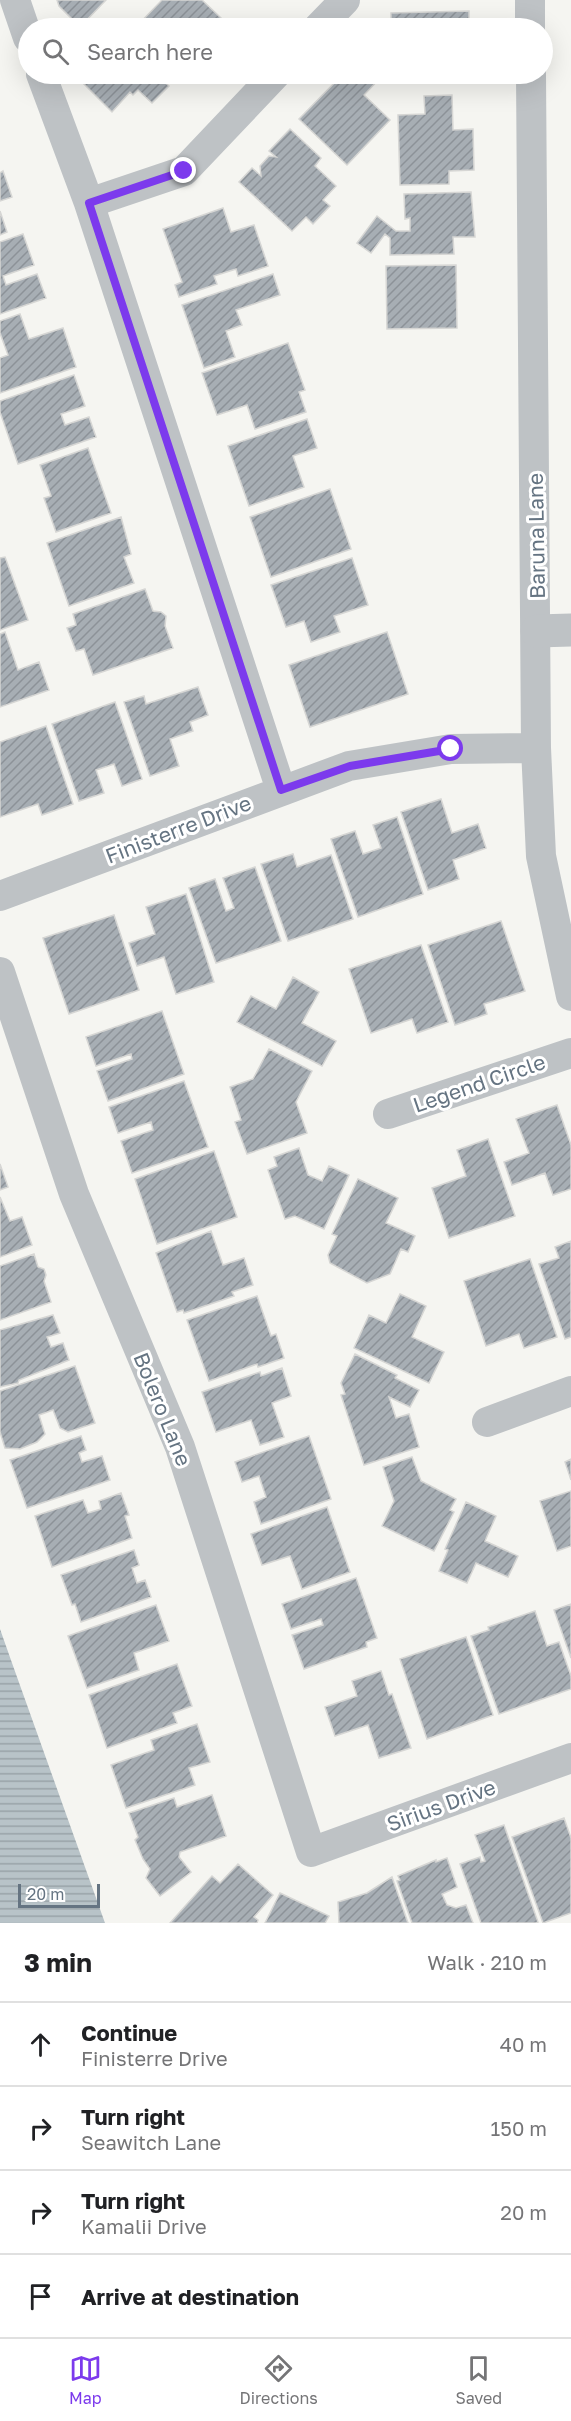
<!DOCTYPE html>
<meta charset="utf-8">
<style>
body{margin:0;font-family:"Golos Text",sans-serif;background:#f2f2f2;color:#202124}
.scale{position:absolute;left:18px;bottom:15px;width:82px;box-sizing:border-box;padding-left:6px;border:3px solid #657482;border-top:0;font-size:16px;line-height:21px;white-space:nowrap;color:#657482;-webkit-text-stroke:4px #fff;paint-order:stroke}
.stop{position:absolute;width:18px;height:18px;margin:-14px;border:4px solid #7c3aed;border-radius:50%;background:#fff}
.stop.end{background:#7c3aed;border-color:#fff;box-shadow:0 2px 6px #0008}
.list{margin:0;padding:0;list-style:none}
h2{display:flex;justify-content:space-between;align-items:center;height:78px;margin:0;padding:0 24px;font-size:26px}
h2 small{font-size:20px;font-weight:400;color:#757577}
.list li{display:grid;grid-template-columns:39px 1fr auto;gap:18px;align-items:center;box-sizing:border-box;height:84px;padding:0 24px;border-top:2px solid #e0e0e0}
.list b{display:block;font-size:22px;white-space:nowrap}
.list p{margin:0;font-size:20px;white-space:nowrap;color:#757577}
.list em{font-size:20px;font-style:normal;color:#757577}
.icon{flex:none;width:33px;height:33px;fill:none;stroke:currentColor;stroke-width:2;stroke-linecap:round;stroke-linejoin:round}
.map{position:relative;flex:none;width:571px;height:1923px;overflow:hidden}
.search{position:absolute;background:#fff;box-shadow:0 6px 24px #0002;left:18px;right:18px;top:18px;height:66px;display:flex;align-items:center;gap:15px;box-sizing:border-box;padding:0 21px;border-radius:33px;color:#757577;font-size:22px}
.sheet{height:414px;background:#fff}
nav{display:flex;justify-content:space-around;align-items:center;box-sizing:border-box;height:84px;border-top:2px solid #e0e0e0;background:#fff;font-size:16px;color:#757577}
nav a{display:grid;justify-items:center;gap:3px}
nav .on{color:#7c3aed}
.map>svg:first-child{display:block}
.water{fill:url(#water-rules)}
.building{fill:url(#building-hatch);stroke:#d6d6d4;stroke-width:1.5}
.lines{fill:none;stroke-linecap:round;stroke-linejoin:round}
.minor{stroke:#bec2c5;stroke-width:30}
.tertiary{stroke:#bec2c5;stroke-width:33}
.route{stroke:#7c3aed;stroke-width:8}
.labels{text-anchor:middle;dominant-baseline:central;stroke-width:6;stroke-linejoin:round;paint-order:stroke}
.street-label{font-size:21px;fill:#657482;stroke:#fff}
</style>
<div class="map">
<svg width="571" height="1923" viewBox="0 0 571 1923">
<defs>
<pattern id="water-rules" width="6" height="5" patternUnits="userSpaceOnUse" patternTransform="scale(1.5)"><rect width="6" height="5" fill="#b8c3c8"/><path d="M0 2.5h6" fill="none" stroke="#99a3a8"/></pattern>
<pattern id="building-hatch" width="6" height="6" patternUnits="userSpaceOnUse" patternTransform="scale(1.5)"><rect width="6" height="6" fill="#a7aeb4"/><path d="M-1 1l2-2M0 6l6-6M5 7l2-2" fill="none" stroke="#8c9298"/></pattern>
</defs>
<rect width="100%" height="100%" fill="#f5f5f1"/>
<path class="water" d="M0 1629 12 1663 105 1923H0Z"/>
<path class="building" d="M57 0H106L80 27 59 6Z
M162 0H202L221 18 211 28H135Z
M469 11V28H391V13Z
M83 74H156L169 86 152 103 138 90 133 95 130 92 112 112 78 78Z
M343 74H384L364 95 390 120 347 165 299 119Z
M441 74H470V76L441 77Z
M452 95 453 130 473 129 474 170 449 171V184L400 185 398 115 425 114 424 96Z
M290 129 321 158 315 166 336 186 323 200 330 206 313 224 306 217 292 231 239 182 252 168 261 176 260 166 269 156 276 157 269 151Z
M3 171 12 197 0 201V173Z
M471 192 475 237H453L454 254 390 255V238L385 234 371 253 357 243 377 216 396 231H410V218L405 219 404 194Z
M223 208 231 232 254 225 268 266 238 276 236 269 214 276 217 284 179 297 175 285 182 282 163 229Z
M0 211 7 232 0 235Z
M23 234 34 265 3 276 6 285 37 274 46 298 0 314V242Z
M456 265 457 328 387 329 386 266Z
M273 274 280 295 236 310 242 325 226 331 235 357 204 368 182 305Z
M20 314 29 339 63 328 76 367 0 393V358L8 355 0 333V321Z
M288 343 305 390 299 392 306 412 255 429 247 405 217 415 202 373Z
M74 375 85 406 61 414 65 425 89 417 96 437 18 464 0 412V401Z
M307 419 317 448 293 456 304 487 249 506 228 446Z
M88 448 111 513 56 532 44 498 51 496 40 465Z
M330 489 351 549 271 577 250 517Z
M121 517 131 554 124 557 134 583 69 606 47 543Z
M5 557 28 620 0 630V558Z
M352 558 368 605 334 616 340 632 311 642 304 621 286 627 271 585Z
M145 589 153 611 161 612 166 616 165 626 173 648 93 675 84 649 76 651 67 628 76 625 73 614Z
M5 632 18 670 39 662 49 690 0 707V634Z
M387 632 408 694 310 727 289 665Z
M198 687 208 715 190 722 193 731 170 739 179 766 150 776 124 702 144 696 146 704Z
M115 702 142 779 122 786 114 764 96 770 104 793 79 801 52 724Z
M46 726 73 804 42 815 38 804 0 817V742Z
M441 799 452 833 478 824 486 848 453 860 459 879 428 890 401 812Z
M397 817 423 894 358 917 331 839 355 831 363 854 381 848 373 825Z
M293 854 297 867 331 855 353 919 288 941 261 864Z
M255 867 281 941 216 963 189 888 215 879 226 911 234 908 223 878Z
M186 894 214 982 176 994 164 957 137 966 129 943 155 934 146 907Z
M114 915 139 990 69 1014 43 938Z
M501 921 525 991 484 1004 487 1014 455 1025 428 945Z
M421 945 448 1022 417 1033 412 1019 371 1033 349 969Z
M293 977 319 992 302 1023 336 1041 322 1066 237 1022 251 996 276 1009Z
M162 1011 184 1074 108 1101 97 1071 132 1059 131 1054 96 1066 86 1037Z
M269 1049 312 1071 296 1102 307 1133 247 1154 235 1122 241 1120 230 1087 253 1079Z
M184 1081 208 1147 132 1173 121 1141 153 1130 151 1122 118 1133 109 1107Z
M557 1105 571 1145V1189L553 1195 545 1173 512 1185 504 1162 529 1153 516 1119Z
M488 1139 515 1216 449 1238 432 1188 466 1176 457 1150Z
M299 1148 308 1175 322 1181 329 1166 349 1175 324 1229 295 1216 285 1219 268 1170 277 1166 274 1157Z
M214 1151 237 1217 157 1244 135 1179Z
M0 1164 8 1187 0 1190Z
M358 1179 398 1198 386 1223 415 1236 408 1252 401 1249 390 1274 367 1283 330 1263 328 1255 337 1236 332 1234Z
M0 1197 10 1221 22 1217 32 1245 0 1257Z
M211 1231 223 1265 244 1258 253 1285 232 1292 234 1296 184 1313 183 1310 177 1312 156 1253Z
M571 1241V1337L565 1339 539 1264 559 1258 555 1247Z
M34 1254 38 1267 44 1269 46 1275 44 1281 51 1302 0 1320V1266Z
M530 1259 557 1337 524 1348 519 1334 486 1346 464 1281Z
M400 1294 426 1306 412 1337 444 1352 429 1383 354 1348 369 1315 386 1323Z
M257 1296 271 1336 276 1334 284 1358 258 1367 257 1364 209 1381 187 1320Z
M53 1315 60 1333 47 1337 51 1347 63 1343 69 1360 19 1380 18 1383 0 1387V1330Z
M355 1354 397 1375 395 1378 419 1390 410 1407 389 1397 396 1418 409 1414 419 1447 364 1465 341 1395 345 1394 341 1383Z
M75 1366 95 1423 68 1432 60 1428 53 1410 39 1415 45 1434 37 1442 20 1449 5 1448 0 1432V1391Z
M282 1368 291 1396 272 1403 284 1437 260 1445 251 1420 216 1432 202 1392 260 1372 261 1376Z
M81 1436 86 1450 79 1453 82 1462 102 1456 110 1480 27 1508 10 1460Z
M309 1436 331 1499 261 1524 254 1502 266 1497 259 1476 242 1482 235 1462Z
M412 1457 421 1481 456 1499 450 1510 454 1512 434 1551 382 1526 394 1501 383 1467Z
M571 1459V1480L565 1462Z
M571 1491V1546L557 1551 540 1501Z
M121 1493 129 1515 125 1516 132 1538 52 1567 35 1516 83 1500 88 1513 101 1509 99 1501Z
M466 1502 496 1516 485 1541 518 1556 508 1577 476 1563 467 1583 439 1571 448 1550 445 1549Z
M327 1507 350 1572 302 1589 290 1556 262 1565 251 1534Z
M134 1550 139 1565 132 1568 137 1583 145 1580 151 1597 81 1622 75 1604 72 1605 61 1575Z
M356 1578 377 1638 366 1642 367 1647 304 1669 292 1635 323 1625 321 1619 291 1629 282 1604Z
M571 1604V1658L554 1610Z
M156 1605 169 1641 134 1653 139 1670 87 1688 68 1636Z
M535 1611 547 1646 559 1642 571 1676V1689L499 1714 471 1636 489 1630 488 1627Z
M466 1637 493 1715 427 1739 400 1659Z
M177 1664 192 1706 173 1713 177 1723 107 1748 89 1695Z
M381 1671 389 1695 392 1694 411 1748 379 1758 368 1725 335 1736 325 1707 357 1696 352 1681Z
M197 1724 210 1762 189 1768 195 1785 126 1808 111 1765 154 1750 151 1740Z
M212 1795 226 1836 180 1852 179 1857 191 1872 160 1896 146 1878 150 1869 143 1859 135 1840 138 1837 129 1813 174 1798 177 1807Z
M564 1818 571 1838V1913L543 1923 512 1837Z
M504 1825 538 1922 536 1923H481L460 1864 480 1857 481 1862 485 1861 475 1835Z
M447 1858 457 1887 442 1894 447 1905 456 1908 466 1905 473 1923H412L397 1881 400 1880 398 1876 436 1860V1862Z
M238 1864 273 1895 254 1917 258 1920 257 1923H170L212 1876 220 1883Z
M392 1877 408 1923H339L338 1902 367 1893Z
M280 1893 329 1916 325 1923H265Z"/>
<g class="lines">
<path class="minor" d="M15 0 28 38
M530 0V28
M318 28 345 0
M41 74 89 203 281 790
M531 74 536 748 541 856 571 996
M89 203 184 171 276 74
M0 896 349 766 451 749 536 748
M0 972 74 1194 180 1447 311 1852 571 1758
M388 1114 571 1053
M487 1422 571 1391"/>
<path class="tertiary" d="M537 631 571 630"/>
</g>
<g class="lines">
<path class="route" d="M184 171 89 203 281 790 350 766 451 749"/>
</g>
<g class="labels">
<g class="street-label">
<text transform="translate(536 536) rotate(-91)">Baruna Lane</text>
<text transform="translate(178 829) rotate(-21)">Finisterre Drive</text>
<text transform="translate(479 1083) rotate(-19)">Legend Circle</text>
<text transform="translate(163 1409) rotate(68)">Bolero Lane</text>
<text transform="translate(441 1805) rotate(-20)">Sirius Drive</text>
</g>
</g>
</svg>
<div class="scale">20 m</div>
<div class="stop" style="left:451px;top:749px"></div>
<div class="stop end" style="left:184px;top:171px"></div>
<div class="search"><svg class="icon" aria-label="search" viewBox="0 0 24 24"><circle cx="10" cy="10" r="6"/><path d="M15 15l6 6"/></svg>Search here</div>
</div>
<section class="sheet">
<h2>3 min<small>Walk · 210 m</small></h2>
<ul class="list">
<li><svg class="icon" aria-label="ahead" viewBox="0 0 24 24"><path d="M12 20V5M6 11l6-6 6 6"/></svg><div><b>Continue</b><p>Finisterre Drive</p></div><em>40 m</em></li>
<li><svg class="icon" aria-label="right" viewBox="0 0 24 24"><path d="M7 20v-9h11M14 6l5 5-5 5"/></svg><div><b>Turn right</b><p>Seawitch Lane</p></div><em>150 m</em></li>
<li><svg class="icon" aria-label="right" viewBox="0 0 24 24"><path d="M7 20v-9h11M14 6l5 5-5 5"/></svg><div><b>Turn right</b><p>Kamalii Drive</p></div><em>20 m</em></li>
<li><svg class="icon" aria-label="arrive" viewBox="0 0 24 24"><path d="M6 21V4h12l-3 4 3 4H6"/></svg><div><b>Arrive at destination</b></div></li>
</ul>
</section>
<nav>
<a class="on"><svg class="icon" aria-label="map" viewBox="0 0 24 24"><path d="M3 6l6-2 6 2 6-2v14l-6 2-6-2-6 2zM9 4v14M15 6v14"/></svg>Map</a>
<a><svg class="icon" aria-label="directions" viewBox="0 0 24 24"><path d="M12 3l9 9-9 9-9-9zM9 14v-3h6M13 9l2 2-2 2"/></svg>Directions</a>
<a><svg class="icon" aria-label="saved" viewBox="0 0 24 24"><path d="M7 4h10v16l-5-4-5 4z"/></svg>Saved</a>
</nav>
